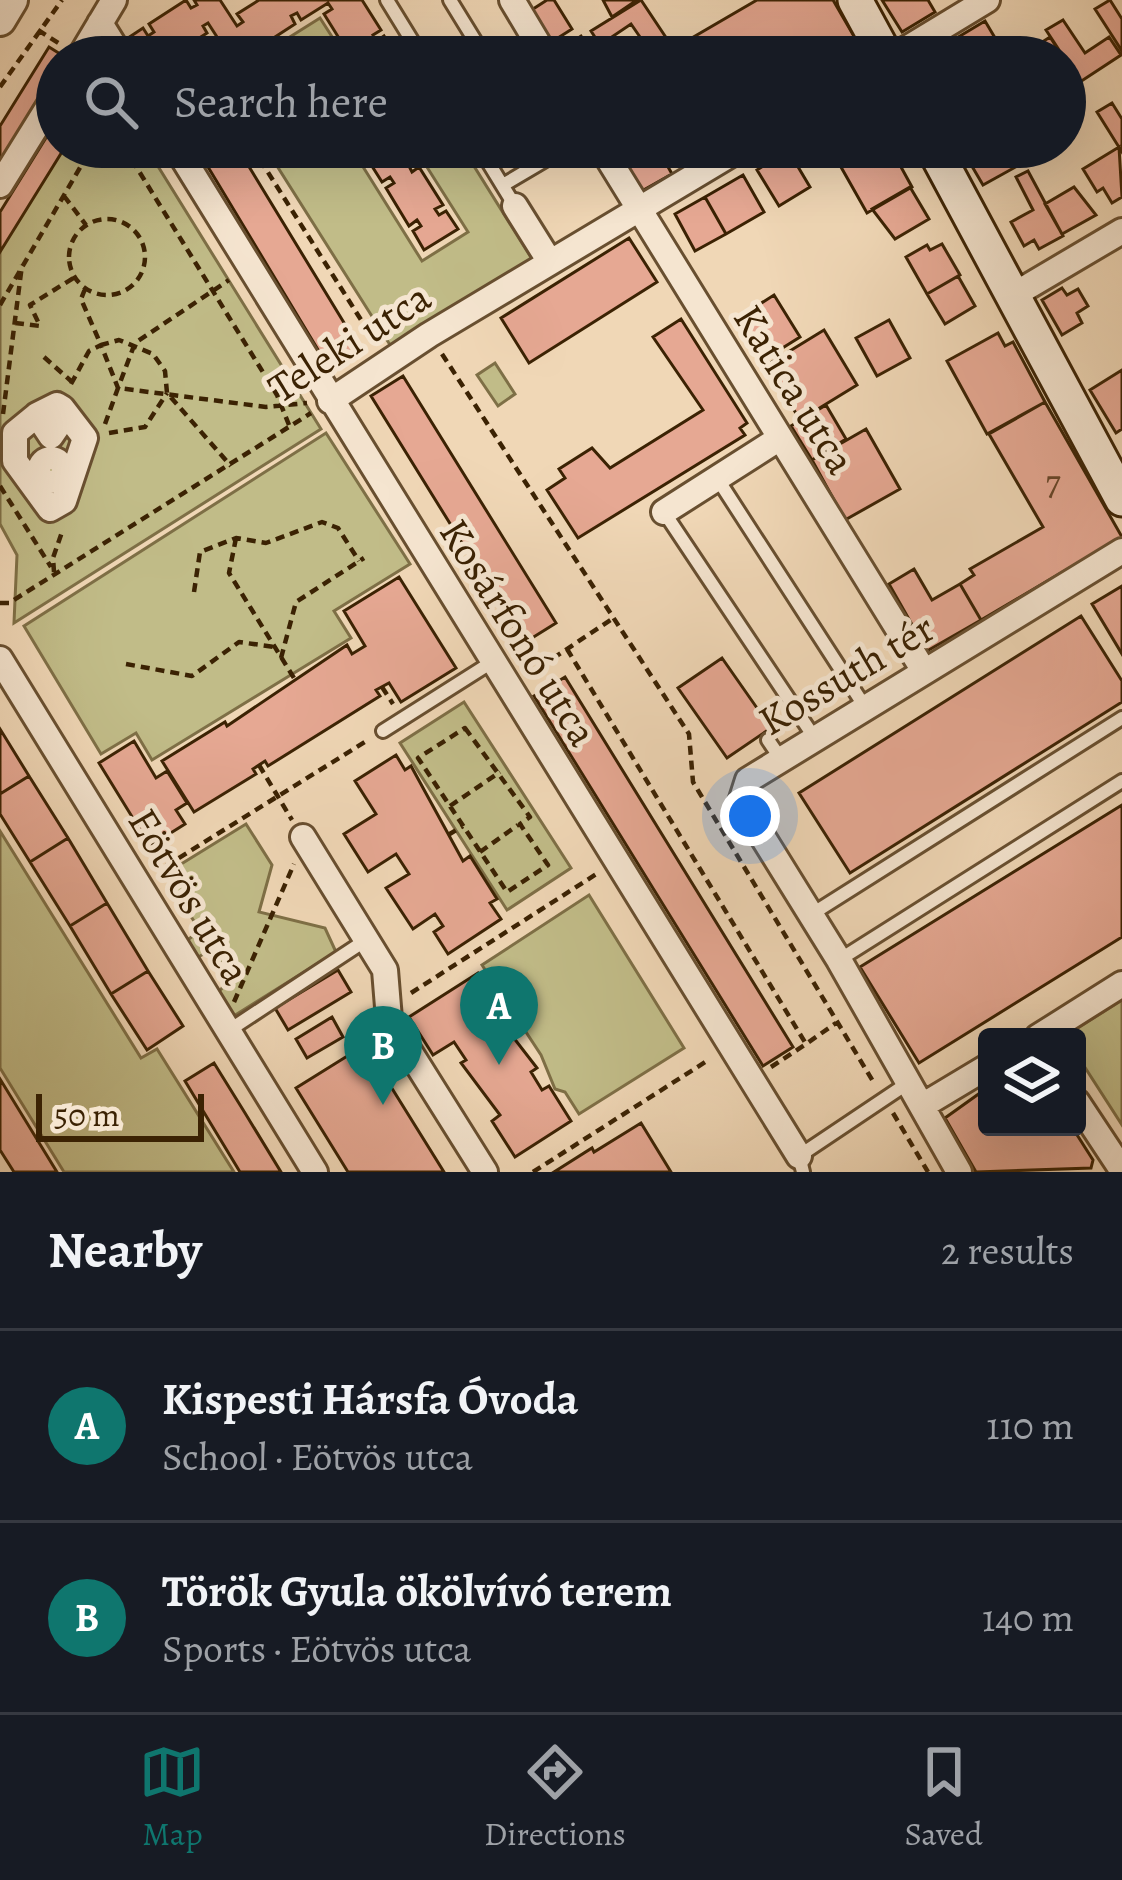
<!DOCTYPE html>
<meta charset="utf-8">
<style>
body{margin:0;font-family:Alegreya,serif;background:#20242c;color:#f1f3f6}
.controls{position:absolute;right:36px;bottom:36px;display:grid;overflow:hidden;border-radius:12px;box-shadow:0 12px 48px #0002}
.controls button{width:108px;height:108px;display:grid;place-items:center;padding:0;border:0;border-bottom:3px solid #363941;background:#171b24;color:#f1f3f6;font:60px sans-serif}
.scale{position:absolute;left:36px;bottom:30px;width:168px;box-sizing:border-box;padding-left:12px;border:6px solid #3b2203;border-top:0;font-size:33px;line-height:42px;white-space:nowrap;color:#3b2203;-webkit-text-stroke:9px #f5e5d0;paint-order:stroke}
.you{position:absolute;left:750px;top:816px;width:42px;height:42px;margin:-30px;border:9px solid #fff;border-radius:50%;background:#1a73e8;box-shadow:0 0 0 18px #1a73e833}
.badge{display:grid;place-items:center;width:78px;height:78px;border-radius:50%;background:#0f766e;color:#fff;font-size:39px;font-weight:700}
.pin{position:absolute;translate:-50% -99px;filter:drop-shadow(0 3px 6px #0008)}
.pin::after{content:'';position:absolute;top:63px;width:42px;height:36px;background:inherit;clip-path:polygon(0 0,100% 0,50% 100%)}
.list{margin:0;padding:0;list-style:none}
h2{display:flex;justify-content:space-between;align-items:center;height:156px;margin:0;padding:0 48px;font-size:51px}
h2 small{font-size:39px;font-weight:400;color:#9ea1a6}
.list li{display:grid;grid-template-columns:78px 1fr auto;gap:36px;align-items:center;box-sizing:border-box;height:192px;padding:0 48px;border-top:3px solid #363941}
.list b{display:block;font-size:45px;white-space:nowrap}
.list p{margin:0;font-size:39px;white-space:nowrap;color:#9ea1a6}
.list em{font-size:39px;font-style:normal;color:#9ea1a6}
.icon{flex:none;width:66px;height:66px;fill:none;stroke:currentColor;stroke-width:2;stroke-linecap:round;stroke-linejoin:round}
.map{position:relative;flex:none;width:1122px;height:1172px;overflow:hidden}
.search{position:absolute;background:#171b24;box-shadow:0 12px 48px #0002;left:36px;right:36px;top:36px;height:132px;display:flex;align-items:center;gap:30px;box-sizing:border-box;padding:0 42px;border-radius:66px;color:#9ea1a6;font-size:45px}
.sheet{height:540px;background:#171b24}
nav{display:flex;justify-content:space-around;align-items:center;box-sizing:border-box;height:168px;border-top:3px solid #363941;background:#171b24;font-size:33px;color:#9ea1a6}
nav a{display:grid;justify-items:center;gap:6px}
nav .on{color:#0f766e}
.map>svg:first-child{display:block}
.green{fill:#c1bc88;stroke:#7e6f46;stroke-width:3}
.building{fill:#e6a893;stroke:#3b2203;stroke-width:3}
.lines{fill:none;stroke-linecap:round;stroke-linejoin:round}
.service-casing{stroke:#684f30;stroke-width:18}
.minor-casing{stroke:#684f30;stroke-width:30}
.tertiary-casing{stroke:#684f30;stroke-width:36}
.secondary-casing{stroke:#3b2203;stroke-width:39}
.path{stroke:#3b2203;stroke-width:4.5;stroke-dasharray:9 6;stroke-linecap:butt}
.service{stroke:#f5e5d0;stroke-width:12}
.minor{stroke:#f5e5d0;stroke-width:24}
.tertiary{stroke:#f5e5d0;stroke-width:30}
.secondary{stroke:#f5e5d0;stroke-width:33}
.labels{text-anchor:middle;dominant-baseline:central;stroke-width:10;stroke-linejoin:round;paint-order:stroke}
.number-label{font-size:36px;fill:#664427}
.street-label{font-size:42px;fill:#3b2203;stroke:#f5e5d0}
</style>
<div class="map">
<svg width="1122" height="1172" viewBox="0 0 1122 1172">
<rect width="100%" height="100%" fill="#f0d7b6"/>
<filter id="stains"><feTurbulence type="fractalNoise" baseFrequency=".00167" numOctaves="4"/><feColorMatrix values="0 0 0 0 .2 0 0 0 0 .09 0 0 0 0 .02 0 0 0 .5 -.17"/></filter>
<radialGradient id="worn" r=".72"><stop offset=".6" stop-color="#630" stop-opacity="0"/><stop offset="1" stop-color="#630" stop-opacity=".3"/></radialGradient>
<path class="green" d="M320 18 345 57H258Z
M57 147H146L321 429 14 623 17 555 0 524V226Z
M265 147H382L360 162 422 261 468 232 425 164 462 147 532 259 392 348Z
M495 363 515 394 498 406 477 375Z
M326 433 410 564 334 611 351 638 152 760 136 733 101 754 24 626Z
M464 702 571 868 507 910 400 743Z
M246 824 272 865 259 912 325 928 336 952 229 1019 215 996 231 978 212 949 195 959 186 941 200 931 165 874Z
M0 831 141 1058 157 1049 234 1172H64L0 1068Z
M589 895 684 1048 579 1114 565 1092 555 1089 541 1055 482 965Z
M1122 1000V1125L1077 1055V1037L1065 1036Z"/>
<path class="building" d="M186 0 191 8 197 5 194 0H220L237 26 243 22 237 14 259 0H362L381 30 373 35 377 41 384 36 397 57H351L359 52 355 46 347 51 324 14 332 9 328 3 301 20 297 13 291 16 295 24 258 48 254 40 248 44 253 51 244 57H230L208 23 203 26 207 33 170 57 166 50 162 57H136L125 40 143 28 148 36 154 32 149 24Z
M547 0H554L572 29 550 43 530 11Z
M603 0H637L612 17Z
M641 0 669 42 646 57H609L640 37 631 24 600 45 591 31Z
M757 0H833L866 57H685L678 46Z
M882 0H928L935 12 902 32Z
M1110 0 1122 19V51L1095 9Z
M1063 20 1085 53 1109 37 1121 55 1080 82 1046 30Z
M985 21 1001 48 985 57H965L955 39Z
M581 36 595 57H559L557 53Z
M1050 37 1063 57H1038L1033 48Z
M955 39 965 57H924Z
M1021 41 1029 53 1007 57 1004 53Z
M49 47 65 57H57V72L0 164V126Z
M1112 103 1122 119V152L1097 112Z
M57 120V147H65L0 252V212Z
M196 147H237L360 349 329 368Z
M397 147H439L409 166 412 172 419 167 443 205 435 209 439 215 446 211 458 229 424 250 413 231 421 226 417 220 409 226 386 188 394 183 390 177 382 182 370 163Z
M615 147H667L674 161 667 165 672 174 640 192Z
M675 147H717L687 165Z
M838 147H864L844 158Z
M877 147H890L912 187 867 213 841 167Z
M969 147H1011L1021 164 983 185 963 151Z
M1119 147 1122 197 1112 203 1103 188 1097 192 1083 169Z
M788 150 810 187 779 206 757 170Z
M1028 171 1063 236 1039 249 1034 240 1024 246 1011 222 1033 210 1016 177Z
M743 175 764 212 726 234 705 197Z
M910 187 929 219 895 239 872 209Z
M1074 187 1096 215 1062 234 1045 204Z
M705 197 726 234 695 251 675 214Z
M629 238 657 282 529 363 501 318Z
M942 244 960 275 927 294 906 257 927 245 930 250Z
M958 276 975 306 945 324 927 294Z
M1062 288 1067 295 1078 289 1088 306 1077 313 1082 323 1062 335 1042 300Z
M774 295 800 337 765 359 738 318Z
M681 319 747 423 740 428 745 435 578 538 547 490 565 478 559 469 592 448 610 468 703 410 653 337Z
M889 320 910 358 877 376 856 338Z
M824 330 857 385 800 420 767 365Z
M998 333 1005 346 1013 342 1045 402 987 434 947 361Z
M1122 370V429L1116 433 1090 390Z
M403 376 556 623 524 643 371 396Z
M1045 402 1122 537 981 620 960 584 974 575 970 569 1043 527 989 434Z
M826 405 846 439 812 460 791 426Z
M866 429 900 489 845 520 812 460Z
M914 569 932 600 960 584 981 620 927 651 889 584Z
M399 577 456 668 401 702 389 683 376 690 380 696 268 766 265 761 253 769 256 774 194 812 162 761 225 722 227 726 347 645 352 654 365 646 344 611Z
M1122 586V654L1092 604Z
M1081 616 1122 681V702L850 873 799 793Z
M722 658 771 728 727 758 678 688Z
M565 677 793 1047 763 1066 534 696Z
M0 729 29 776 0 794Z
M134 741 156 778 167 771 187 803 176 810 185 824 150 846 99 763Z
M396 755 405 770 411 766 463 861 470 856 497 899 490 903 501 919 448 954 434 932 443 926 435 914 413 929 386 888 409 874 396 854 368 872 344 834 376 814 355 781Z
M29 776 68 838 30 862 0 814V794Z
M1122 805V937L919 1063 860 967Z
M68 838 107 903 70 926 30 862Z
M107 903 148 971 111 994 70 926Z
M338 970 351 992 288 1030 275 1008Z
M148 971 183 1026 147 1050 111 994Z
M478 973 503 1011 496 1015 537 1068 531 1072 542 1090 549 1086 571 1121 515 1157 492 1121 500 1115 461 1063 466 1060 454 1042 433 1055 409 1017Z
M332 1017 343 1037 307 1058 296 1039Z
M365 1045 444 1172H348L296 1088Z
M214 1063 245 1113 281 1172H240L185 1081Z
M0 1079 57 1172H14L0 1150Z
M987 1088V1127H1072L1093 1160 1091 1168 976 1172 945 1118Z
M641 1123 671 1172H554L592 1148 594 1152Z"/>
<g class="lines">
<defs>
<path id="service" d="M387 0 422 57
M450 0 485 57
M479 147 515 206
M503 185 547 159 539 147
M717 478 865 707
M664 512 814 737
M383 731 492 662
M768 740 781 759
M812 914 1122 718
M839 960 1122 781
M228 1031 366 940
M803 1172 799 1156 908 1083"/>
<path id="minor" d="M512 0 546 57
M100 23 121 57
M80 57 114 0
M893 57 987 0
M176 147 799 1156
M601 147 924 671
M0 185 57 93
M515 206 550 262
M1012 296 1122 231
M330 401 429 335 743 147
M37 415 15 433V461L50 509 64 501 85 438 62 408 57 405 37 415 51 436 66 414
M40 470a11 11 0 1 1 22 0a11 11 0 1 1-22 0Z
M664 512 780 438
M0 659 315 1172
M303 837 385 970 389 1019 485 1172
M1038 1037 1122 984
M1077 1102 1122 1170
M922 1106 987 1067
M959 1172 839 960 741 802 748 780 1122 551"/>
<path id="tertiary" d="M0 20 12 0"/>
<path id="secondary" d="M855 0 886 57
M933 147 1122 499"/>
</defs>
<use href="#service" class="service-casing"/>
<use href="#minor" class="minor-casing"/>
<use href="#tertiary" class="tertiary-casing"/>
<use href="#secondary" class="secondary-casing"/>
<path class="path" d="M38 30 63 46
M0 87 62 0
M124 147 277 395 289 425
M252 147 375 342
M64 196 86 225
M69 257a38 38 0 1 1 76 0a38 38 0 1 1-76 0Z
M85 289 81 299 101 345 119 340 153 354 165 371 167 393 231 466
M0 305 92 147
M15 323 40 326 30 305 75 277
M442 354 689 734 693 782 874 1083
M44 357 71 381
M71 384 89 351 101 345 118 388 135 343 229 280
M3 414 22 265
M105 424 118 388 266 407 307 403
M109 433 145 427 167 393
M0 486 51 567
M236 538 229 573 294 678
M54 572 53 558 63 529
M194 592 200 552 236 538 266 543 322 522 338 528 359 561
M0 603H9L311 413
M567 649 806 1044 836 1023
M281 658 296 602 364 558
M126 664 192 676 239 642 275 647
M528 675 612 619
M382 687 393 704
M465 728 530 817 520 824 548 865 507 892 418 758Z
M259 765 292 820
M450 806 500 772
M448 835 463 826
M480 852 518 825
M166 866 368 740
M411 993 598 873
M234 1002 294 864
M771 1067 806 1044
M893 1113 928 1172
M533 1172 710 1059"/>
<use href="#service" class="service"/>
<use href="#minor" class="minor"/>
<use href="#tertiary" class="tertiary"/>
<use href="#secondary" class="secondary"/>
</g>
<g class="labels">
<g class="number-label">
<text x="1053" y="481">7</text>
</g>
<g class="street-label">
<text transform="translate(349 342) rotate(-33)">Teleki utca</text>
<text transform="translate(795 389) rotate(58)">Katica utca</text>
<text transform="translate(519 632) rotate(58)">Kosárfonó utca</text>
<text transform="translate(846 674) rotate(-31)">Kossuth tér</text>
<text transform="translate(190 896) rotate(59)">Eötvös utca</text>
</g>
</g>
<rect width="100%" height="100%" filter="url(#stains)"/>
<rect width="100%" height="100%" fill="url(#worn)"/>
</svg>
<div class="controls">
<button><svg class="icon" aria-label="layers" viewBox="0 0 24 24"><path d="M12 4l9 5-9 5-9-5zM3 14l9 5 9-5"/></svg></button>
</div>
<div class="scale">50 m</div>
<div class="you"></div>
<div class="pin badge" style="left:499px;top:1065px">A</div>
<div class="pin badge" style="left:383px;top:1105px">B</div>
<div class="search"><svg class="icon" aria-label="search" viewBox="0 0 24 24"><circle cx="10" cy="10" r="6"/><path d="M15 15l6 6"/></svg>Search here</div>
</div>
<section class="sheet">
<h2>Nearby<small>2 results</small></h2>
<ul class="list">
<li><span class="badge">A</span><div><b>Kispesti Hársfa Óvoda</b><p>School · Eötvös utca</p></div><em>110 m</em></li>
<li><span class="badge">B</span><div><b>Török Gyula ökölvívó terem</b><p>Sports · Eötvös utca</p></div><em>140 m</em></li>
</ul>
</section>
<nav>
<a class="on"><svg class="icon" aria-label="map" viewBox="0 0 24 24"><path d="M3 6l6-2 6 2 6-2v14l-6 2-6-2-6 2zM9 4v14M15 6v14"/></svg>Map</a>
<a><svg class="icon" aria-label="directions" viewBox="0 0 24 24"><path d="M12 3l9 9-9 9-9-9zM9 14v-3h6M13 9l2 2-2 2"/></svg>Directions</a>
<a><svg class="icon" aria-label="saved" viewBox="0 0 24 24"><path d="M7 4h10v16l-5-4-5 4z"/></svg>Saved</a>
</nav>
